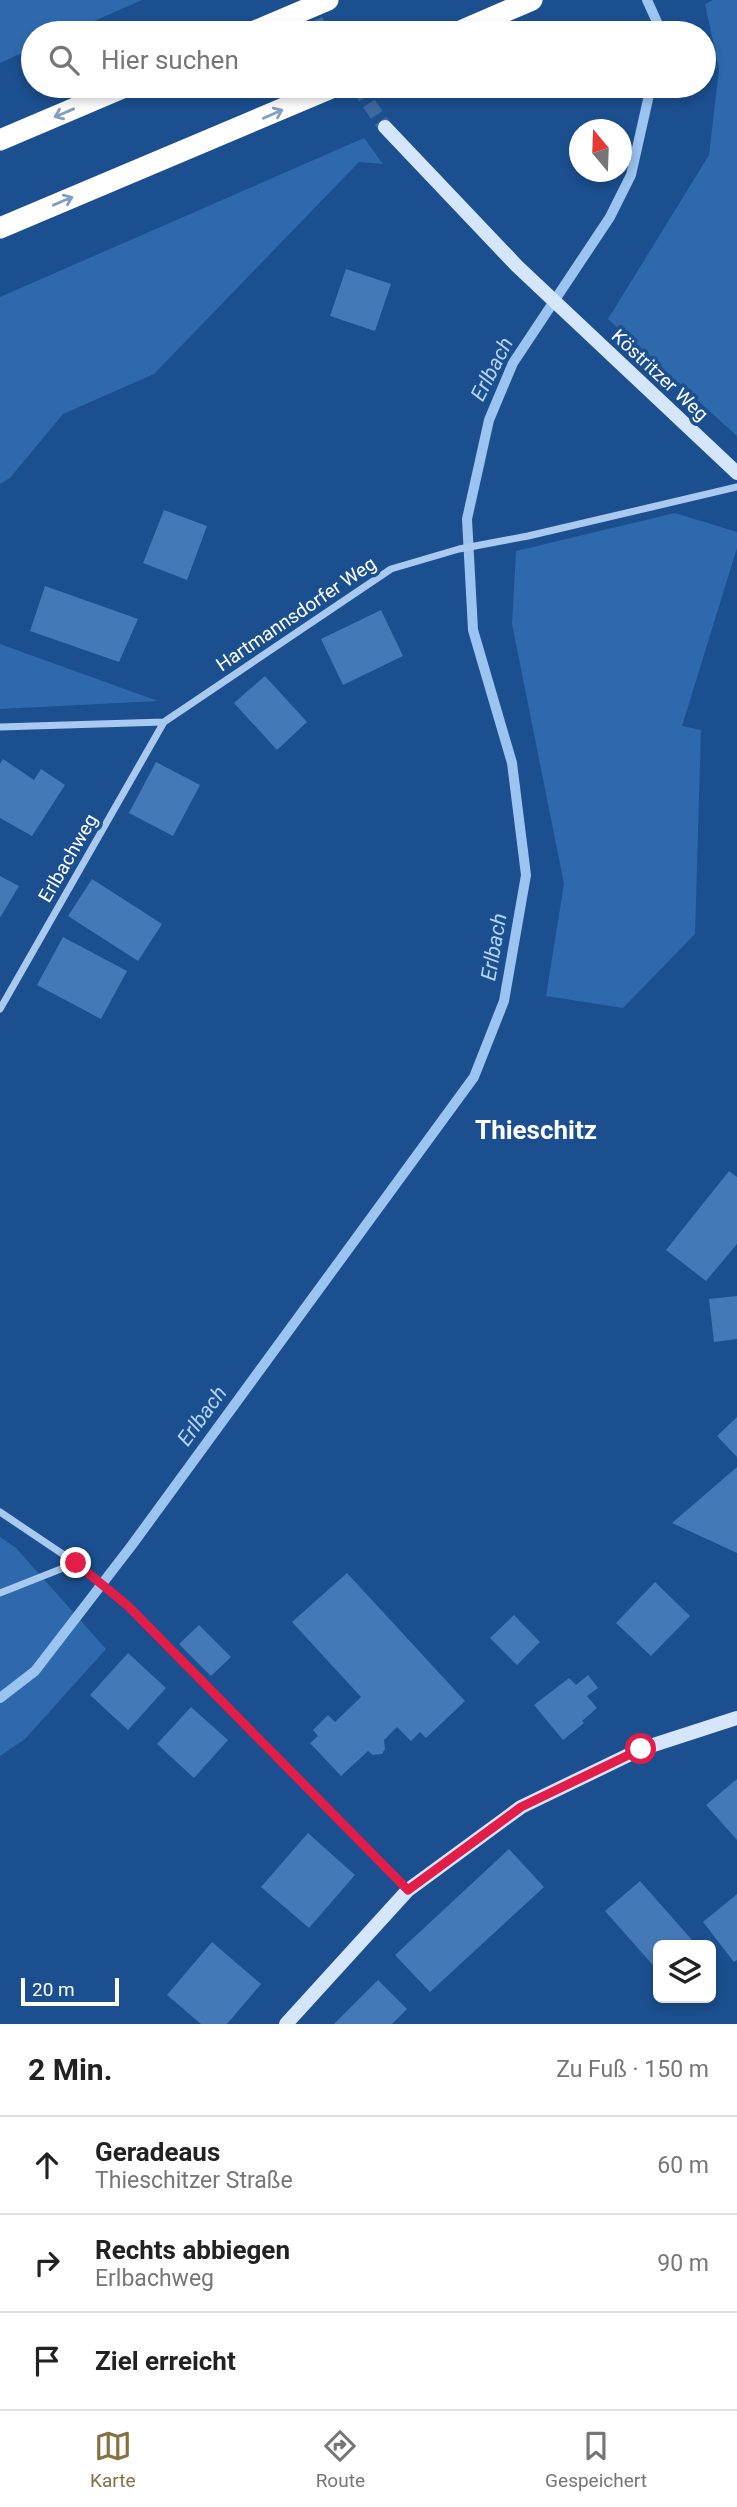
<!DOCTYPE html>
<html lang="de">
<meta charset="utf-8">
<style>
body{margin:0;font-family:Roboto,sans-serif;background:#f6f6f6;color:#222}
.controls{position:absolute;right:21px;bottom:21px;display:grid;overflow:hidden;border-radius:10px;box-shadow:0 4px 10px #0003}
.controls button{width:63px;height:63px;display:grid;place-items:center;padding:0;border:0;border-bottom:2px solid #e0e0e0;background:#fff;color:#222;font:35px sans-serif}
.compass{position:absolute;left:569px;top:119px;width:63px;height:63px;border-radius:50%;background:#fff;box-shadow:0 4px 10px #0003;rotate:341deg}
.scale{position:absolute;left:21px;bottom:18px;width:98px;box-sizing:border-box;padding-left:7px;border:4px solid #fff;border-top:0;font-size:19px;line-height:24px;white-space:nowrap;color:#fff;-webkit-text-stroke:5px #1b4f8f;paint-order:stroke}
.stop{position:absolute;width:21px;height:21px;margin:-16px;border:5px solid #e11d48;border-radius:50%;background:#fff}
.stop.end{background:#e11d48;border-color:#fff;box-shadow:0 2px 7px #0008}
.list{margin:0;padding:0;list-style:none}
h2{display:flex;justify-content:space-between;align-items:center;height:91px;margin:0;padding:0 28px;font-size:30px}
h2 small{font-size:23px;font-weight:400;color:#767676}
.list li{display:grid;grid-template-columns:46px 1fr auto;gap:21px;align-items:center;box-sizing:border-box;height:98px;padding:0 28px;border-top:2px solid #e0e0e0}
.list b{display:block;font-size:26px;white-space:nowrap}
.list p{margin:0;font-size:23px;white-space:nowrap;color:#767676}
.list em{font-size:23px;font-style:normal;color:#767676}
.icon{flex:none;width:38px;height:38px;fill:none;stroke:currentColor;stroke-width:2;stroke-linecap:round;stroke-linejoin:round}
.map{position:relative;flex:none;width:737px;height:2024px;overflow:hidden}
.search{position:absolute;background:#fff;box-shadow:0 4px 10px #0003;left:21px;right:21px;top:21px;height:77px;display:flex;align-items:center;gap:18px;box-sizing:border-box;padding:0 24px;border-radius:38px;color:#767676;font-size:26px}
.sheet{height:385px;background:#fff}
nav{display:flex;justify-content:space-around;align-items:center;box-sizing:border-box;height:98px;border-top:2px solid #e0e0e0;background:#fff;font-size:19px;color:#767676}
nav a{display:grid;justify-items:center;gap:4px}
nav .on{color:#857141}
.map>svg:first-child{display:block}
.green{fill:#2e69ad}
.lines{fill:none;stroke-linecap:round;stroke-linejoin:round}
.stream{stroke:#9cc4f0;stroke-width:10}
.building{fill:#4478b7}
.secondary-tunnel{stroke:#3d69a0;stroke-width:14;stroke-dasharray:14 7;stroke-linecap:butt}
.minor{stroke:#a9c9ee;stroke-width:7}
.secondary{stroke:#d6e6fa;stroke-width:14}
.motorway{stroke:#fff;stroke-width:21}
.oneway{stroke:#829ec1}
.route{stroke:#e11d48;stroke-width:9}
.labels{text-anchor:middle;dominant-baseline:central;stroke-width:7;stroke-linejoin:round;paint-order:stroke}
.street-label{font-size:19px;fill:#fff;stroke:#1b4f8f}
.water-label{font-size:21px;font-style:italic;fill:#b5d3f5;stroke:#1b4f8f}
.district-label{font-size:26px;font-weight:bold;fill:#fff;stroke:#1b4f8f}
</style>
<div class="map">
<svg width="737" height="2024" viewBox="0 0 737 2024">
<rect width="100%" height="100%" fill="#1b4f8f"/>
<path class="green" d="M0 0H142L67 33H33V48L0 63Z
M713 0H737V436L608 319 709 155 719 69 705 4Z
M364 138 383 164 359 162 154 374 63 414 10 478 0 484V297Z
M675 513 737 532V548L682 726 701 730 695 934 623 1008 546 996 564 884 512 624 516 551Z
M0 644 158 701 0 709Z
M0 1537 16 1548 106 1649 25 1739 0 1756Z"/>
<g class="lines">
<path class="stream" d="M647 0 657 22 656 33
M0 1698 35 1671 132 1545 474 1077 504 1001 526 875 512 763 473 630 467 519 489 420 513 363 610 217 631 175 651 86"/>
</g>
<path class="building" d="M346 269 391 284 375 331 330 316Z
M164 510 207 526 187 580 143 563Z
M45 586 138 619 119 662 30 631Z
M381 610 403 656 343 685 321 639Z
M265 676 307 722 277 750 234 703Z
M3 759 34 780 41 769 65 785 32 836 0 818V764Z
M156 762 200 785 173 836 129 813Z
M0 876 19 886 0 918Z
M92 879 162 924 138 961 68 916Z
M63 937 127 971 101 1019 37 985Z
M729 1171 737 1177V1244L706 1281 666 1250Z
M737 1296V1339L714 1342 709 1299Z
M737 1417V1457L717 1436Z
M737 1467V1553L672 1523Z
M347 1573 465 1701 426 1738 420 1732 411 1741 397 1727 384 1740 385 1749 382 1754 373 1755 368 1751 341 1776 310 1743 318 1736 313 1730 328 1715 335 1722 361 1697 292 1622Z
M655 1582 690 1616 651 1656 616 1623Z
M514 1615 540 1642 517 1665 490 1638Z
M199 1625 231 1657 211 1676 179 1644Z
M128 1653 166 1688 128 1730 90 1695Z
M588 1675 598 1688 587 1696 597 1708 582 1721 584 1723 563 1740 534 1705 569 1678 576 1685Z
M191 1707 228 1740 194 1778 157 1744Z
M737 1779V1840L706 1805Z
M308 1833 355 1875 309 1928 261 1887Z
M509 1849 544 1887 430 1992 395 1955Z
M640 1881 692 1940 686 1945H658V1971L605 1911Z
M737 1894V1960L734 1962 703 1922Z
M212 1942 261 1984 227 2024H201L167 1995Z
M378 1980 407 2009 392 2024H334Z"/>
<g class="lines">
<path class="secondary-tunnel" d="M307 1 322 33
M357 86 385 127"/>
<path class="minor" d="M0 727 164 722 391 569 459 549 528 536 737 487
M0 1009 164 722
M0 1512 76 1563 128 1606 408 1890
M0 1593 76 1563"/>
<path class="secondary" d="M385 127 517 266 737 473
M286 2024 408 1890 521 1807 641 1749 737 1718"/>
<path class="motorway" d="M250 33 328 0
M456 33 532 0
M0 140 127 86
M0 228 336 86"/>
</g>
<defs><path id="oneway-shaft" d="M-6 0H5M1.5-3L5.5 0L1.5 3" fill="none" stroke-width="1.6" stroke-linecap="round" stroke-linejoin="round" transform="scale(1.75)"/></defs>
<g class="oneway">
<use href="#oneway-shaft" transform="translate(64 113) rotate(157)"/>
<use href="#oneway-shaft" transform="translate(273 114) rotate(-24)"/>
<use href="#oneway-shaft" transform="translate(63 201) rotate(-23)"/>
</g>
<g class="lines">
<path class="route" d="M76 1563 128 1606 408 1890 521 1807 641 1749"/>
</g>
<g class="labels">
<g class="street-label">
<text transform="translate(660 375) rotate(43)">Köstritzer Weg</text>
<text transform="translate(296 614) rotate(-34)">Hartmannsdorfer Weg</text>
<text transform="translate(68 858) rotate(-60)">Erlbachweg</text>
</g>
<g class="water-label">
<text transform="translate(492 369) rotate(-63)">Erlbach</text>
<text transform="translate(494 947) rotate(-80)">Erlbach</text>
<text transform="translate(202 1416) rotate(-54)">Erlbach</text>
</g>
<g class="district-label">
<text x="536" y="1130">Thieschitz</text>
</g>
</g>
</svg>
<div class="controls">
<button><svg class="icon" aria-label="layers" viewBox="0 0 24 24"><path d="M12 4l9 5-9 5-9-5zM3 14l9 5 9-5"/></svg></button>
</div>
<svg class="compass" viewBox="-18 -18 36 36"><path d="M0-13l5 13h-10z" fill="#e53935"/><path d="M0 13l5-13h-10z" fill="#767676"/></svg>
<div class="scale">20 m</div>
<div class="stop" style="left:641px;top:1749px"></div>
<div class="stop end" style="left:76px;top:1563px"></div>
<div class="search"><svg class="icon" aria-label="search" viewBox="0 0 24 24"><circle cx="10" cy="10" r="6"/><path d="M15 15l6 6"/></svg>Hier suchen</div>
</div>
<section class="sheet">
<h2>2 Min.<small>Zu Fuß · 150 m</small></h2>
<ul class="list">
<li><svg class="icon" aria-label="ahead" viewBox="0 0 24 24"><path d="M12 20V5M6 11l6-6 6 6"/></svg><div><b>Geradeaus</b><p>Thieschitzer Straße</p></div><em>60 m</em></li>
<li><svg class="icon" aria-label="right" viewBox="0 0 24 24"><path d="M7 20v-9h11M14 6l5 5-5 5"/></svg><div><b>Rechts abbiegen</b><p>Erlbachweg</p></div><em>90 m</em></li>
<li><svg class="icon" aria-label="arrive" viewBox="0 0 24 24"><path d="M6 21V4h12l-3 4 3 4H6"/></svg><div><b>Ziel erreicht</b></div></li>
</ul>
</section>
<nav>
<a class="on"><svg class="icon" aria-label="map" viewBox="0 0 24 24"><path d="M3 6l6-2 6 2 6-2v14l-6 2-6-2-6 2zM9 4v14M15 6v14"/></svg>Karte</a>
<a><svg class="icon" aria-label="directions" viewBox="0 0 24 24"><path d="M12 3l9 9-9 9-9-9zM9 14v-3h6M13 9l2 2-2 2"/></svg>Route</a>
<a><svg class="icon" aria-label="saved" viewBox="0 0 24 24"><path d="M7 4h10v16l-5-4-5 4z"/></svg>Gespeichert</a>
</nav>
